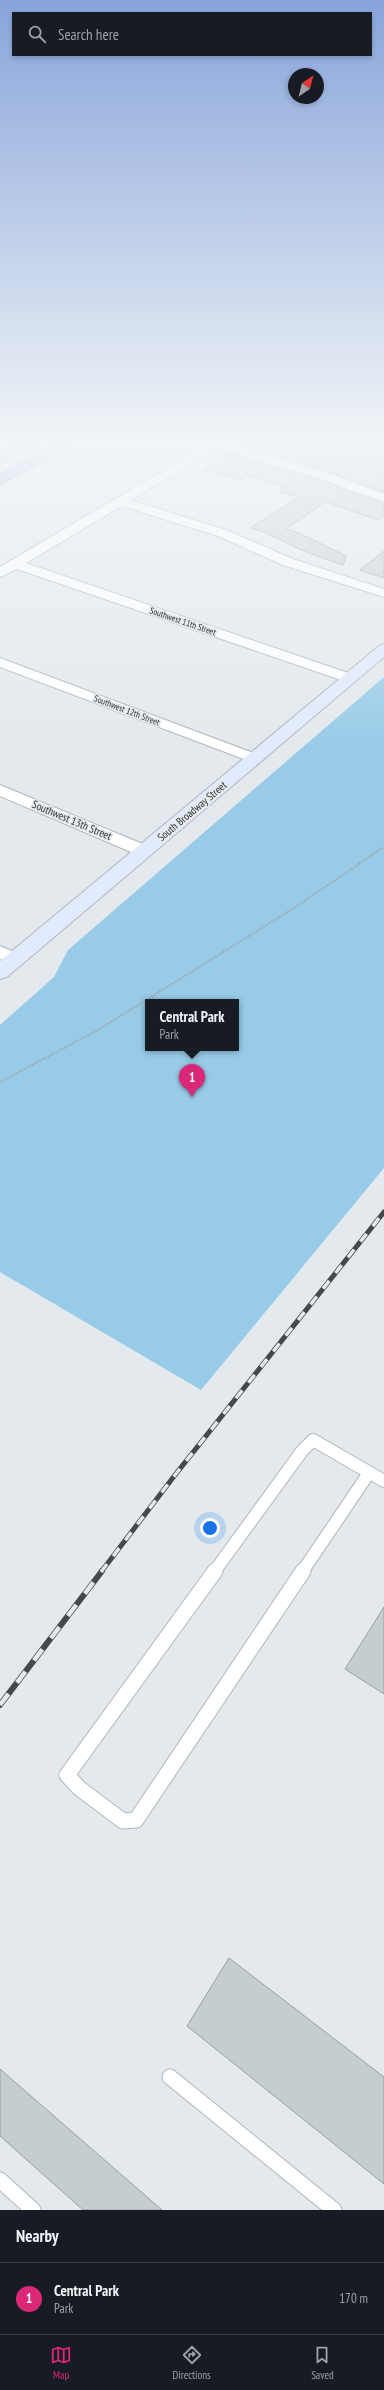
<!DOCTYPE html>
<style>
body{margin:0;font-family:"PT Sans Narrow",sans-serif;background:#242831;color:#f1f3f6}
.compass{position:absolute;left:288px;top:68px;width:36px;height:36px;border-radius:50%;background:#171b24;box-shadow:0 2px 6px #0003;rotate:35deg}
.you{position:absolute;left:210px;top:1528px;width:14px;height:14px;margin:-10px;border:3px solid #fff;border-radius:50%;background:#1a73e8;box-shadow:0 0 0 6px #1a73e833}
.badge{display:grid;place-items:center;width:26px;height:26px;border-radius:50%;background:#db2777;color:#fff;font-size:13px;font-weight:700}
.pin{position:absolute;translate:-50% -33px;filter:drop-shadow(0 1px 2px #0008)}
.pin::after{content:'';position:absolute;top:21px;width:14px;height:12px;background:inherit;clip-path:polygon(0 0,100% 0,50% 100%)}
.popup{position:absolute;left:145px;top:999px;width:94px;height:52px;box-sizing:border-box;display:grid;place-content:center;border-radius:0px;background:#171b24;filter:drop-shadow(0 1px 3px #0005);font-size:13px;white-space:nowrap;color:#9ea1a6}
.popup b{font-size:15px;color:#f1f3f6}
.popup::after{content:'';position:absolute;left:50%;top:100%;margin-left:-8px;border:8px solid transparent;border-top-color:#171b24}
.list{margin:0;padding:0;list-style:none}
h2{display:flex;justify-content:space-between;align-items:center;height:52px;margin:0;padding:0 16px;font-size:17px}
h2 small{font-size:13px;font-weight:400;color:#9ea1a6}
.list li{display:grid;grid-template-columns:26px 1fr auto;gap:12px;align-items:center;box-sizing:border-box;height:72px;padding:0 16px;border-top:1px solid #363941}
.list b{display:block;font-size:15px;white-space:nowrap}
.list p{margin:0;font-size:13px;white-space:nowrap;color:#9ea1a6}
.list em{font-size:13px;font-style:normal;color:#9ea1a6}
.icon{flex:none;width:22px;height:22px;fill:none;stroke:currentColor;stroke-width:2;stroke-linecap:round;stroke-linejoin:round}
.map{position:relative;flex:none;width:384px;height:2210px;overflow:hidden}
.search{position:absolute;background:#171b24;box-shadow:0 2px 6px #0003;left:12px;right:12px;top:12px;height:44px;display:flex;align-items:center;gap:10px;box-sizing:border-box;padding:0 14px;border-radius:0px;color:#9ea1a6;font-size:15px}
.sheet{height:124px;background:#171b24}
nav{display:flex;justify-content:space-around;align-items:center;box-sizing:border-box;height:56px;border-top:1px solid #363941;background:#171b24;font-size:11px;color:#9ea1a6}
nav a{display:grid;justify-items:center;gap:2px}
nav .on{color:#db2777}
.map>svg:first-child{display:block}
.green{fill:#98cbe8;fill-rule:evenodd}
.building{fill:#c5cdce;stroke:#99a0a1}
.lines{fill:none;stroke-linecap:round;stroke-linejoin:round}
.service-far1-casing{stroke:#b0b6ba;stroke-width:14}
.service-casing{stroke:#b0b6ba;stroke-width:17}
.minor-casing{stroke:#b0b6ba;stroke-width:2}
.secondary-casing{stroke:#b0b6ba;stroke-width:2}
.motorway-casing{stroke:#778cb4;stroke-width:2}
.path{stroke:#a1a6a9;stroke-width:2;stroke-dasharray:1.5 1.5;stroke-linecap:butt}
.service-far1{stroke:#fff;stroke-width:12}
.service{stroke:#fff;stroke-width:15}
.minor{fill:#fff;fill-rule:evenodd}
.secondary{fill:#e1ebfd;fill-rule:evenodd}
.motorway{fill:#9bbbf7;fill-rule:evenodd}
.rail-far1-casing{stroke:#46494b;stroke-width:5}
.rail-casing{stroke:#46494b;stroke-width:6}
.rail-far1{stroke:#e3e9ed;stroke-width:3.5;stroke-dasharray:10;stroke-linecap:butt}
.rail{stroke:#e3e9ed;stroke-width:4.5;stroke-dasharray:14;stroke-linecap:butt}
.labels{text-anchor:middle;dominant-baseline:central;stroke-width:3.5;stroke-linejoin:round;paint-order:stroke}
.far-street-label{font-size:9px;fill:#333537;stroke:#e3e9ed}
.street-label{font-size:11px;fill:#333537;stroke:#e3e9ed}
</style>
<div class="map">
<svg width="384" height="2210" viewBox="0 0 384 2210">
<rect width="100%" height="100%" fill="#e3e9ed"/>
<path class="green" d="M384 677V1168L201 1390 0 1272V1025L54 977 68 950ZM148 1002H236V1048H148Z"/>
<path class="building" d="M250 440H264L278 444 284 440H384V492L331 473 241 446Z
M229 453 323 481 384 503V516L378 520 325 502 286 529 299 533 346 556 343 565 306 552 264 532 250 528 299 497 281 492 284 490 280 488 284 486 247 476 241 480 204 470Z
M384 551V578L360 570Z
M384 1607V1694L345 1669Z
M229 1958 384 2077V2184L187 2026Z
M0 2069 162 2210H83L0 2136Z"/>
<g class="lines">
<defs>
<path id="service-far1" d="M214 1572 302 1451 313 1440 384 1481
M302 1572 369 1473"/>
<path id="service" d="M215 1571 67 1775 79 1788 123 1821 136 1820 303 1571
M170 2077 334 2210
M0 2180 33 2210"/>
<path id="minor" d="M215 440H229L225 443 331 474 384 494V502L323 480 217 448 130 500 226 530 293 559 384 589V597L283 565 218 536 122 506 26 563 354 675 356 678 354 681H344L17 569 0 577V567Z
M0 658 259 755 262 758 254 763 249 761 0 667Z
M0 785 150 847 152 851 150 855H138L0 796Z
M0 946 21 955 24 959 21 963 15 965 0 959Z"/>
<path id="secondary" d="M384 644V657L7 977 0 979V961L379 646Z"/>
<path id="motorway" d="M26 440H41L0 463V454Z
M65 440H80L0 484V475Z"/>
</defs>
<use href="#service-far1" class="service-far1-casing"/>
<use href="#service" class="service-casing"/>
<use href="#minor" class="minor-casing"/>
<use href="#secondary" class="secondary-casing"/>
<use href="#motorway" class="motorway-casing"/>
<path class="path" d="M0 1082 98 1030 294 908 384 847"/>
<use href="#service-far1" class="service-far1"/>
<use href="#service" class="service"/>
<use href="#minor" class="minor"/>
<use href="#secondary" class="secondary"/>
<use href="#motorway" class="motorway"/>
<defs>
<path id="rail-far1" d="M101 1572 175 1475 384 1212"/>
<path id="rail" d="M0 1705 102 1571"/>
</defs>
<use href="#rail-far1" class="rail-far1-casing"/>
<use href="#rail" class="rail-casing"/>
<use href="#rail-far1" class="rail-far1"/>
<use href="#rail" class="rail"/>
</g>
<linearGradient id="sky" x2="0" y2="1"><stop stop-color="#88a5db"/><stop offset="0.59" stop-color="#f2f5f7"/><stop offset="1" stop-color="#f2f5f7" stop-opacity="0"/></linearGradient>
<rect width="384" height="749" fill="url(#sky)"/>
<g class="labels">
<g class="far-street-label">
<text transform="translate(183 621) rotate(19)">Southwest 11th Street</text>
<text transform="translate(127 710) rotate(21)">Southwest 12th Street</text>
</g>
<g class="street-label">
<text transform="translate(192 811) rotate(-40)">South Broadway Street</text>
<text transform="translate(72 820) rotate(23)">Southwest 13th Street</text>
</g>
</g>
</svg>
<svg class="compass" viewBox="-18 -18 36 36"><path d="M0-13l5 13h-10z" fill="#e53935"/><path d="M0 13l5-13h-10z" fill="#9ea1a6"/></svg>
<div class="you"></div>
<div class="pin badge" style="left:192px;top:1097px">1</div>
<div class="popup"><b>Central Park</b>Park</div>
<div class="search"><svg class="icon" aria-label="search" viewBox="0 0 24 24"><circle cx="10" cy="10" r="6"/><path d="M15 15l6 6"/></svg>Search here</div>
</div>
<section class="sheet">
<h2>Nearby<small></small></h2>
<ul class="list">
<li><span class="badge">1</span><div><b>Central Park</b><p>Park</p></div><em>170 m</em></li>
</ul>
</section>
<nav>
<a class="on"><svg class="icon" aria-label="map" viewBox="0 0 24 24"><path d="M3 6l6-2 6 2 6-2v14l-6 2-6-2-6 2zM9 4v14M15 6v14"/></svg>Map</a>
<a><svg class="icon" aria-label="directions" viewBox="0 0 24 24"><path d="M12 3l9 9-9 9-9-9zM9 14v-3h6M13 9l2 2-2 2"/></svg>Directions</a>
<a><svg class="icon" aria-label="saved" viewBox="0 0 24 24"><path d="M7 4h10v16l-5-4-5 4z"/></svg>Saved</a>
</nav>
